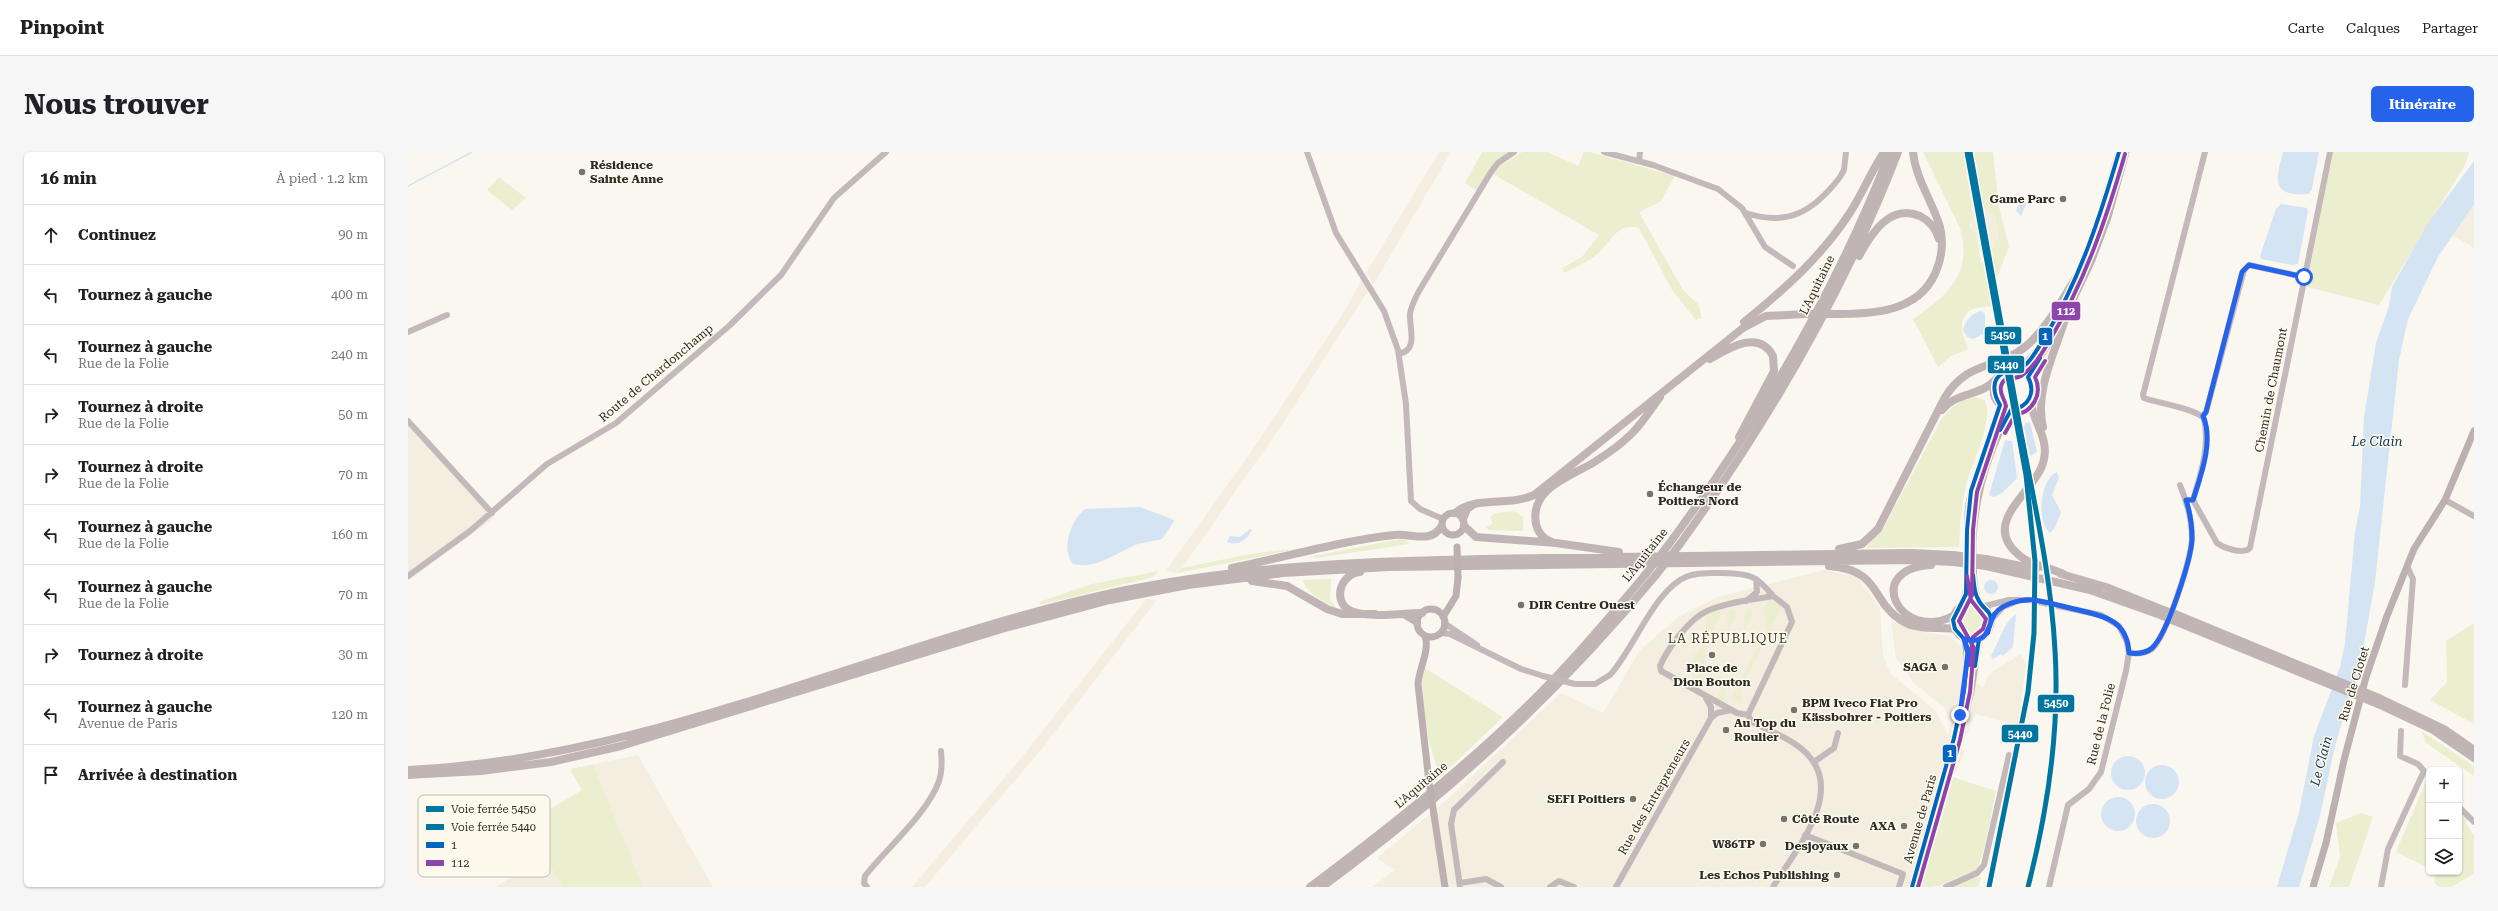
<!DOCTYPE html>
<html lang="fr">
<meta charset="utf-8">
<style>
body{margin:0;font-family:"Roboto Serif",serif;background:#f6f6f6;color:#202124}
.controls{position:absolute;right:12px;bottom:12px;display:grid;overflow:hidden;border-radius:6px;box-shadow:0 1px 3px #0004}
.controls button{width:36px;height:36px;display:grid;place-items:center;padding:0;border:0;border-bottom:1px solid #e0e0e0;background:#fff;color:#202124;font:20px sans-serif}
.stop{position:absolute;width:12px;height:12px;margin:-9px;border:3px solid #2563eb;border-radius:50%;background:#fff}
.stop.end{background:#2563eb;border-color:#fff;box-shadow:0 1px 4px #0008}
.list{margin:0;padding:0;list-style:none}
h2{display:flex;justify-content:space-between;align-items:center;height:52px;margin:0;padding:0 16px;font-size:17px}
h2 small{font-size:13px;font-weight:400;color:#757577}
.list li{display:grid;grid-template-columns:26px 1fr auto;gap:12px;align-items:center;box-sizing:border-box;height:60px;padding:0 16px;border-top:1px solid #e0e0e0}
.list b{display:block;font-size:15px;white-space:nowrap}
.list p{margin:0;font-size:13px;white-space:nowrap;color:#757577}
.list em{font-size:13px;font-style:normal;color:#757577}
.icon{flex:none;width:22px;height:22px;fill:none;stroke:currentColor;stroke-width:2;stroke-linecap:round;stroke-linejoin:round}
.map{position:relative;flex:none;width:2066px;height:735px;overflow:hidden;border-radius:6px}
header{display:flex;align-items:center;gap:24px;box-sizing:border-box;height:56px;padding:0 20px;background:#fff;border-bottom:1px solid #e0e0e0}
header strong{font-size:19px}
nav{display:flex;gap:22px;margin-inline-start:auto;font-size:14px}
.intro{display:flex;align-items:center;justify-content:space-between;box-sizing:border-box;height:96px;padding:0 24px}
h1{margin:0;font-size:28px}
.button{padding:10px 18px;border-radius:6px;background:#2563eb;color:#fff;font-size:14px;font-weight:700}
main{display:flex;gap:24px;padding:0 24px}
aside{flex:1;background:#fff;border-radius:6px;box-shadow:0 1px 3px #0004}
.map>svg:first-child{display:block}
.built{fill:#f3eedf}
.green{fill:#eceed0}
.water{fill:#d5e4f2}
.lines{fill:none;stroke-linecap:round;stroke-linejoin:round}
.stream{stroke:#d5e4f2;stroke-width:1.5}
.minor{stroke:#c4b9ba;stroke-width:6}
.major{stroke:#bdb0b0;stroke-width:7}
.highway{stroke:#c0b5b4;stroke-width:8}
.minor-bridge{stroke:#c4b9ba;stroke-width:6}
.major-bridge{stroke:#bdb0b0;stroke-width:7}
.highway-bridge{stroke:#c0b5b4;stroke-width:8}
.bus-1-casing{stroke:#fdf9ed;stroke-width:7}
.bus-2-casing{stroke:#fdf9ed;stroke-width:7}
.bus-1{stroke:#0065bd;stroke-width:4}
.bus-2{stroke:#8e44ad;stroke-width:4}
.rail-1-casing{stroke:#fdf9ed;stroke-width:8}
.rail-2-casing{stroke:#fdf9ed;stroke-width:8}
.rail-1{stroke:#0075a1;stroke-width:5}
.rail-2{stroke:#0075a1;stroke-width:5}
.route{stroke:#2563eb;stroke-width:5}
.poi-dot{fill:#75736d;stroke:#fdf9ed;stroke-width:1.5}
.labels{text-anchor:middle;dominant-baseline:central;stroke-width:3;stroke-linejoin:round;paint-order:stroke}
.poi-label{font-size:12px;font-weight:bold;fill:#2d2c27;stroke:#fdf9ed;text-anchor:end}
.street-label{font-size:12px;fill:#2d2c27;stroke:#fdf9ed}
.water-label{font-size:13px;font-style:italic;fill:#0b365a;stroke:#fdf9ed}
.neighbourhood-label{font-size:13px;letter-spacing:1px;fill:#3e3b31;stroke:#fdf9ed}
.key{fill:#fdf9ed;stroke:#bfbcb2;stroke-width:1}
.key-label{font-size:11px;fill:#2d2c27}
.line-badge{stroke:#fdf9ed;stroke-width:1.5}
.badge-label{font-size:11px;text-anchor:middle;font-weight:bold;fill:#fff}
</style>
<header>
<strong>Pinpoint</strong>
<nav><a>Carte</a><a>Calques</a><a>Partager</a></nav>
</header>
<div class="intro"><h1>Nous trouver</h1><a class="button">Itinéraire</a></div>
<main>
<aside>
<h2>16 min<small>À pied · 1.2 km</small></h2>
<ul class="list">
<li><svg class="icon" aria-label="ahead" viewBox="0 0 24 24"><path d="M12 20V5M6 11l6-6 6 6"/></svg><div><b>Continuez</b></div><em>90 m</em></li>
<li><svg class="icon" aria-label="left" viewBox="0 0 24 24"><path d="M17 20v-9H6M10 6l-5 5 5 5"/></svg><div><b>Tournez à gauche</b></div><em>400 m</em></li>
<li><svg class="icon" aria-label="left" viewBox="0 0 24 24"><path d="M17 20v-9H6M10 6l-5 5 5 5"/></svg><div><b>Tournez à gauche</b><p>Rue de la Folie</p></div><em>240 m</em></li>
<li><svg class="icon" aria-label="right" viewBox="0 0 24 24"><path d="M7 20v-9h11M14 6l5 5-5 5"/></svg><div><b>Tournez à droite</b><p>Rue de la Folie</p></div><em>50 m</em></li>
<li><svg class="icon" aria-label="right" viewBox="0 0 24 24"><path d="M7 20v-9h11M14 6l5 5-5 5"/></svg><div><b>Tournez à droite</b><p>Rue de la Folie</p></div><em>70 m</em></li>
<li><svg class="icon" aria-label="left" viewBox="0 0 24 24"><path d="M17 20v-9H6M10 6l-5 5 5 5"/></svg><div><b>Tournez à gauche</b><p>Rue de la Folie</p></div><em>160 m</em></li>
<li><svg class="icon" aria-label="left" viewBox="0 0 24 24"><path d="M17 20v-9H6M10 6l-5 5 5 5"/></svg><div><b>Tournez à gauche</b><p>Rue de la Folie</p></div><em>70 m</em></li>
<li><svg class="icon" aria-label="right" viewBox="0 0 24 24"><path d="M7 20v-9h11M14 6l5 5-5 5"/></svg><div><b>Tournez à droite</b></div><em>30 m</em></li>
<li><svg class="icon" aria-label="left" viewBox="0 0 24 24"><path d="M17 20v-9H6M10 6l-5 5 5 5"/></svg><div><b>Tournez à gauche</b><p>Avenue de Paris</p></div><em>120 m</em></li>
<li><svg class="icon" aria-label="arrive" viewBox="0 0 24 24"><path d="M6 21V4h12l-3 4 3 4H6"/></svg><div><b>Arrivée à destination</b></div></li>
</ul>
</aside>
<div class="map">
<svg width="2066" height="735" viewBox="0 0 2066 735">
<rect width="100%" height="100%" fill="#faf7f0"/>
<path class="built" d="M1031 0H1043L965 133 958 121Z
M1556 0H1565L1575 55 1587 65 1591 87 1588 95 1582 96 1588 129 1580 131 1568 80H1564L1559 34 1561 31Z
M2066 52V96L2044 83Z
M954 128 960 139 871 277 774 416 769 421 758 419 858 278 933 165Z
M0 272 86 366 0 429Z
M1416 418 1449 425 1472 456 1475 503 1482 521 1527 558 1540 583 1543 571 1536 556 1506 531 1488 506 1483 469 1508 479 1542 484 1551 493 1573 495 1569 531 1575 536 1579 525 1587 518 1613 502 1618 512 1610 573 1568 562 1564 570 1554 593 1553 596 1557 598 1545 625 1536 664 1531 674 1512 735H964L987 718 969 706 1035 651 1153 541 1195 561 1232 498 1270 465 1310 445Z
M738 447 749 448 636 594 517 735H504L614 605Z
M230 603 305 735H88L133 707 114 674 174 638 162 617Z"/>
<path class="green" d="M1074 0H1102L1083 15 1069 39 1057 31Z
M1114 0H1140L1170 14 1176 0H1182L1267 24 1252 50 1231 60 1275 138 1290 152 1294 166 1288 168 1264 138 1231 76C1207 70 1203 92 1187 104 1177 111 1166 116 1156 121L1154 116 1174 105 1191 83 1085 22 1091 15Z
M1515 0H1556L1565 68 1562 72 1564 80H1568L1573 110H1576L1584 154C1578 155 1570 155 1565 157 1548 164 1554 186 1561 197L1543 204 1530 215 1505 167C1540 143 1565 122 1552 76Z
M1565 0H1585L1591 55 1601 94 1588 129 1582 96 1588 95 1587 89 1591 86 1587 65 1575 55Z
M1925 0H2061L2058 11 1971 153 1898 135Z
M91 25 118 46 104 58 79 38Z
M1567 245 1577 248C1586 272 1564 308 1558 334 1553 353 1552 375 1551 395L1457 396 1476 375 1533 268C1543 255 1551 248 1567 245Z
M1106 359 1115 365V379L1080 378 1078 374H1082L1084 371 1082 365 1087 361Z
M992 387 998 388 1001 392 909 406 905 404Z
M880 397V399L769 421 774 416 837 403Z
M751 419 745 425 632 453 631 450 684 432Z
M923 427 922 448 929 456C913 448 902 444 894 428Z
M1363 448 1372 453V459L1333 536 1332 551 1324 545 1358 480 1356 455 1360 449Z
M1549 469a15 15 0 1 1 30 0a15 15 0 1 1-30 0Z
M1339 456 1344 457 1345 460 1337 478 1336 464Z
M1311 458 1313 462 1297 493 1298 519 1292 530 1289 531 1285 529 1294 515 1292 507H1288V511H1285V503L1290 501C1292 497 1296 491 1297 486 1300 474 1293 460 1311 458Z
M1324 458 1327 459 1328 463 1320 479 1319 462Z
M2066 471V572L2022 548 2039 530 2038 489Z
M1017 516 1095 565 1032 625C1022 592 1007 550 1017 516Z
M1315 531H1317V547L1312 549 1309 547Z
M2013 579 2066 614V624L2018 591Z
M185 613 235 735H155L118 672 174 638 162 617Z
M1545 625 1588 639C1585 653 1575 712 1567 719 1553 732 1530 735 1512 735 1523 698 1537 663 1545 625Z
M2018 629H2021V716L1988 700Z
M2051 657 2060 666 2058 671 2066 684V722L2043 735H2031L2026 730 2028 720H2051Z
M1953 661 1965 665 1941 735H1921L1932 705 1928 671Z
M1569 724 1573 725 1570 735H1542Z"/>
<path class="water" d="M1875 0H1911L1904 37 1900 42C1862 45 1868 26 1875 0Z
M2066 9V52L2030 105 2000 167 1991 208 1967 430 1953 509 1950 527 1942 543 1927 594 1912 664 1891 735H1869L1891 660 1906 584 1932 515 1937 491 1947 379 1952 355 1956 265 1968 191 1981 154 1984 135 2020 71Z
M1613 47 1619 51 1613 64 1608 59Z
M1873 52 1899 56 1900 59 1890 112 1884 113 1853 107 1852 104 1868 57Z
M1573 159 1577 161V181L1565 187 1559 185 1555 178C1557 169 1564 161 1573 159Z
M1622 270 1629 300 1622 304 1616 275 1617 271Z
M1597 288 1604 289 1609 326 1594 341 1586 345 1581 343Z
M1649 320 1651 326 1644 343 1653 360 1647 376 1642 381C1628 370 1632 327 1649 320Z
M732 355 764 367 766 369 754 387C744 390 732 390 723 395 707 403 682 419 664 411 653 395 663 368 677 357Z
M842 377 844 378C840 387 830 395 819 390L822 384 832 385Z
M1576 435a7 7 0 1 1 14 0a7 7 0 1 1-14 0Z
M1608 462 1605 495 1595 504 1593 502 1585 507 1583 504C1591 490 1596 470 1608 462Z
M1703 621a17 17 0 1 1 34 0a17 17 0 1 1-34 0Z
M1737 630a17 17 0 1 1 34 0a17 17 0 1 1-34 0Z
M1693 662a17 17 0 1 1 34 0a17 17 0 1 1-34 0Z
M1728 669a17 17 0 1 1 34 0a17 17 0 1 1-34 0Z"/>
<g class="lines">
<path class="stream" d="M0 34 64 0"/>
<path class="minor" d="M899 0 928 81 976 159 990 198 998 252 1003 349 1012 357 1035 367
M1196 0 1245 13 1310 37 1334 56 1357 95 1385 114
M1231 9 1232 0
M1338 61C1380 75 1406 59 1432 25L1436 18 1438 0
M0 180 39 163
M991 202C1011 198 1001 176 1002 162 1003 154 1007 147 1011 139L1083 20 1090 11 1106 0
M1795 264 1798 260 1836 118 1841 113 1896 125
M0 269 84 361
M1778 348H1785C1793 321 1802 294 1796 267 1791 257 1749 251 1736 246L1735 243 1797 0
M1785 348 1809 391C1816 396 1835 403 1842 396L1922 0
M2037 348 2066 364
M0 424 62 379 139 312 208 271 321 174 373 123 426 46 478 0
M1365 444 1379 455 1384 470 1340 563 1329 561 1253 519 1252 514C1260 496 1281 467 1299 459 1319 450 1344 448 1365 444Z
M1338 449 1349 440 1348 427
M1577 454 1601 448H1621L1693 463 1711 474 1719 490 1721 501 1718 519 1693 620 1681 637 1660 653 1641 735
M1584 467 1595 455 1605 451
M1036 471 1069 493
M1033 481 1042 482 1113 517 1135 524
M1721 501C1729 502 1737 502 1744 497 1759 483 1783 407 1784 386 1784 367 1779 350 1772 333
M1167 532H1187L1202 523C1226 497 1247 436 1280 424 1291 420 1304 421 1316 421 1342 422 1348 423 1365 444
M1997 533 2005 427 1999 414
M1298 546 1303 555V566
M1340 563 1344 570C1362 579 1387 588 1400 603 1437 642 1386 700 1365 735
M1406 610 1426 596 1430 581
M2051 655 2066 670
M1397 683 1495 722 1491 735
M1052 731 1078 727 1093 735
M459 735 456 731 457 724C478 697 520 661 531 629 534 620 534 609 533 599
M1052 735 1043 672 1046 658 1095 610
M1142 735 1151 729 1166 735
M1208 735 1303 566 1309 561 1323 558
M1538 735 1569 721 1576 713 1601 603
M1973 735 1980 697 2016 619 2010 612 1992 604 1993 579"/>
<path class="major" d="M1669 126 1688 77 1711 0
M1585 238a20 20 0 1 1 40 0a20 20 0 1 1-40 0Z
M1609 219C1631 202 1645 174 1657 149
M1620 225 1659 161 1684 108 1700 65 1718 0
M1034 372a11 11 0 1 1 22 0a11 11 0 1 1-22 0Z
M1545 469a19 19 0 1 1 38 0a19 19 0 1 1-38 0Z
M1571 451C1565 438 1566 426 1565 412 1563 356 1576 306 1603 258
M1555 452C1565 421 1556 385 1561 352 1567 316 1586 286 1592 253
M1009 471a14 14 0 1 1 28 0a14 14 0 1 1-28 0Z
M1035 465 1048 444 1050 426
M1017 484C1022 499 1011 516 1010 532L1021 630
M1544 612 1563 539 1571 487
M1026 663 1037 735
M1504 735C1518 688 1572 526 1556 487
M1509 735 1518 702
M1905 735 1918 691 1936 608 1958 525 1979 464 2006 397 2037 348 2066 279"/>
<path class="highway" d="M1451 104C1463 82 1482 51 1512 64 1522 69 1528 77 1531 87
M1431 162C1471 162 1516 158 1530 114 1534 102 1535 87 1532 75 1524 48 1508 28 1505 0
M1336 170C1377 137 1415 103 1443 59 1455 40 1464 18 1476 0
M1302 207C1321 196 1351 177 1365 204L1366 219 1331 285
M1623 245C1622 268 1641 283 1636 307 1630 340 1569 369 1612 404 1625 415 1643 415 1657 423
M1534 258C1549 239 1573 245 1588 227
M1635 275C1626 237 1649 197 1659 161
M1047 361C1069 343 1100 355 1126 343L1335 176 1358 164 1397 162
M1055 367 1059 357 1065 353
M1056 374 1068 385 1148 391 1211 400
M1144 390C1136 387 1130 381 1128 372 1121 335 1165 324 1188 309 1199 302 1211 294 1220 285 1233 274 1242 258 1252 245
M1261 392C1351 270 1427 142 1482 0
M1272 392C1360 270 1436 141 1490 0
M1431 397 1454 392 1470 377 1536 247C1559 208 1588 218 1617 195 1640 176 1655 145 1671 121
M1578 407 1628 417
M1523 413C1454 417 1492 491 1545 464
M1421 414C1475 418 1462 451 1496 470 1510 478 1530 475 1547 477
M1578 414 1682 438 1755 464
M824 416C878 405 932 389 986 383 1003 381 1022 392 1033 375
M952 420C931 422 923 453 946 460 966 466 994 461 1014 461
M1653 422 1698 435 1758 459
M844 429 879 434 919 457 934 462H967
M996 462 1009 470
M1767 462 1903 518
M1764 468 1901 524
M1971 546 2036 577 2066 598
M1970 552 2025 578 2066 606
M0 618C248 607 473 490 713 439 852 410 993 408 1134 406 1257 404 1380 402 1503 401L1545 403
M0 623 73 619 112 614 143 610 213 594 597 476 702 448 780 433 875 421 981 415 1504 408 1545 410
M902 735C986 672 1068 607 1141 532 1175 497 1206 460 1237 423
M914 735C1042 640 1146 546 1248 423"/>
<path class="minor-bridge" d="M1135 524 1167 532"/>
<path class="major-bridge" d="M1049 395 1050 426
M1021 630 1026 663"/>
<path class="highway-bridge" d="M1397 162H1431
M1545 403 1578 407
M1545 410 1578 414
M1237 423 1261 392
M1248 423 1272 392
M1758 459 1767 462
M1755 464 1764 468
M1903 518 1971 546
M1901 524 1970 552"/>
<defs>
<path id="bus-1" d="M1592 278 1603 258C1621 255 1628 241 1620 225L1632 206
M1565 423C1566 430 1566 439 1569 445 1576 463 1588 454 1580 481L1571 487 1567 514
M1504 735 1546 586 1556 539 1560 497 1556 487 1547 477 1545 468 1558 442 1559 378 1563 339 1592 253C1586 243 1582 228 1595 221 1600 219 1606 220 1610 218 1622 212 1630 196 1637 185 1672 127 1692 65 1711 0"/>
<path id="bus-2" d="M1597 281 1607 263C1625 260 1635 242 1627 225L1637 209
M1559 424 1563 448 1578 467 1575 477 1565 485 1561 513
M1510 735 1552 588 1562 540 1566 496 1551 469 1564 443 1565 378 1569 340 1598 254C1597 247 1591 242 1593 234 1596 223 1606 228 1613 224 1625 216 1633 203 1640 191 1676 132 1698 68 1717 2"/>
</defs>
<use href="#bus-1" class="bus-1-casing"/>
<use href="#bus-2" class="bus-2-casing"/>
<use href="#bus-1" class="bus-1"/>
<use href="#bus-2" class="bus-2"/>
<defs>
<path id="rail-1" d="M1562 0C1579 92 1595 184 1612 276 1626 350 1643 423 1647 498 1652 579 1640 657 1620 735"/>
<path id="rail-2" d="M1559 0 1618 323 1627 409 1626 481 1620 540 1581 735"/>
</defs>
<use href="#rail-1" class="rail-1-casing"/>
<use href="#rail-2" class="rail-2-casing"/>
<use href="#rail-1" class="rail-1"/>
<use href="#rail-2" class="rail-2"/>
</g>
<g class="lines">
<path class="route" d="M1552 563 1560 501 1556 487C1576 492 1579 482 1584 467 1589 452 1613 447 1626 448 1640 450 1653 454 1666 457 1694 464 1719 466 1721 501 1729 502 1737 502 1744 496 1759 483 1783 408 1784 387 1784 374 1782 360 1778 348H1785C1793 323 1806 289 1795 264L1798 260 1834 120 1841 113 1896 125"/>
</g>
<g class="poi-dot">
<circle cx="174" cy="20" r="4"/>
<circle cx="1655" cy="47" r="4"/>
<circle cx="1242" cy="342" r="4"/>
<circle cx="1113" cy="453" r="4"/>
<circle cx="1304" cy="503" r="4"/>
<circle cx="1537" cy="515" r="4"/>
<circle cx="1386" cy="558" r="4"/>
<circle cx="1318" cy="578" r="4"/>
<circle cx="1225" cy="647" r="4"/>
<circle cx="1376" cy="667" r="4"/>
<circle cx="1496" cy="674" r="4"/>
<circle cx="1355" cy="692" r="4"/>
<circle cx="1448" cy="694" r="4"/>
<circle cx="1429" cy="723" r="4"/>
</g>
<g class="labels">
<g class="poi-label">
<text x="182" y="13" text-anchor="start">Résidence<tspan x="182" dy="14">Sainte Anne</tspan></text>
<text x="1647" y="47">Game Parc</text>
<text x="1250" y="335" text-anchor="start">Échangeur de<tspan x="1250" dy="14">Poitiers Nord</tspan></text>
<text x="1121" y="453" text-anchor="start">DIR Centre Ouest</text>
<text x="1529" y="515">SAGA</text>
<text x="1304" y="516" text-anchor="middle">Place de<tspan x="1304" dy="14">Dion Bouton</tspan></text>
<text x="1394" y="551" text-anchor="start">BPM Iveco Fiat Pro<tspan x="1394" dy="14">Kässbohrer - Poitiers</tspan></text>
<text x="1326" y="571" text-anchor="start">Au Top du<tspan x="1326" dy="14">Roulier</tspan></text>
<text x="1217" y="647">SEFI Poitiers</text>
<text x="1384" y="667" text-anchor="start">Côté Route</text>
<text x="1488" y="674">AXA</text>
<text x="1347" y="692">W86TP</text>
<text x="1440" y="694">Desjoyaux</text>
<text x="1421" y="723">Les Echos Publishing</text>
</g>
<g class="street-label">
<text transform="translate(1409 133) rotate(-64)">L'Aquitaine</text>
<text transform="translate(248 221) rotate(-40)">Route de Chardonchamp</text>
<text transform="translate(1863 238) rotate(-79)">Chemin de Chaumont</text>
<text transform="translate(1237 403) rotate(-52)">L'Aquitaine</text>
<text transform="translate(1946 532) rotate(-73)">Rue de Clotet</text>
<text transform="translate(1693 572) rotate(-76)">Rue de la Folie</text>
<text transform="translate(1013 633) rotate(-40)">L'Aquitaine</text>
<text transform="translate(1246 645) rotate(-60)">Rue des Entrepreneurs</text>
<text transform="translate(1512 667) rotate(-74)">Avenue de Paris</text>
</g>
<g class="water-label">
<text x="1969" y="289">Le Clain</text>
<text transform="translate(1913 609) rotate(-75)">Le Clain</text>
</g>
<g class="neighbourhood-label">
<text x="1320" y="486">LA RÉPUBLIQUE</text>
</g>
</g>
<rect x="10" y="643" width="132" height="82" rx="6" class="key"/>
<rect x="18" y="654" width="18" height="6" fill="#0075a1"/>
<rect x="18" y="672" width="18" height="6" fill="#0075a1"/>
<rect x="18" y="690" width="18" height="6" fill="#0065bd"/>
<rect x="18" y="708" width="18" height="6" fill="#8e44ad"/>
<g class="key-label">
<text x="43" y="661">Voie ferrée 5450</text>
<text x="43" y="679">Voie ferrée 5440</text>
<text x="43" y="697">1</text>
<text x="43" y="715">112</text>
</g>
<g class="line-badge">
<rect x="1643" y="149" width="30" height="20" rx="4" fill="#8e44ad"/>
<rect x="1576" y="174" width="38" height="19" rx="4" fill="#0075a1"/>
<rect x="1630" y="175" width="15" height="19" rx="4" fill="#0065bd"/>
<rect x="1579" y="203" width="38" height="19" rx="4" fill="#0075a1"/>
<rect x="1629" y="542" width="38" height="19" rx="4" fill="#0075a1"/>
<rect x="1593" y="572" width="38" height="19" rx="4" fill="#0075a1"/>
<rect x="1534" y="592" width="15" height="19" rx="4" fill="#0065bd"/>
</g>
<g class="badge-label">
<text x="1658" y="163">112</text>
<text x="1595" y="187">5450</text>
<text x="1637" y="188">1</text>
<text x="1598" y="217">5440</text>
<text x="1648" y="555">5450</text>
<text x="1612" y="586">5440</text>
<text x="1542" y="605">1</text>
</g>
</svg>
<div class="controls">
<button>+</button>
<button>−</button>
<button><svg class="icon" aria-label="layers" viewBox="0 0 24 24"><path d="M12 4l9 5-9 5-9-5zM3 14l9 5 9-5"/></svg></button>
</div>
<div class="stop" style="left:1896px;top:125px"></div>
<div class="stop end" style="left:1552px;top:563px"></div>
</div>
</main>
